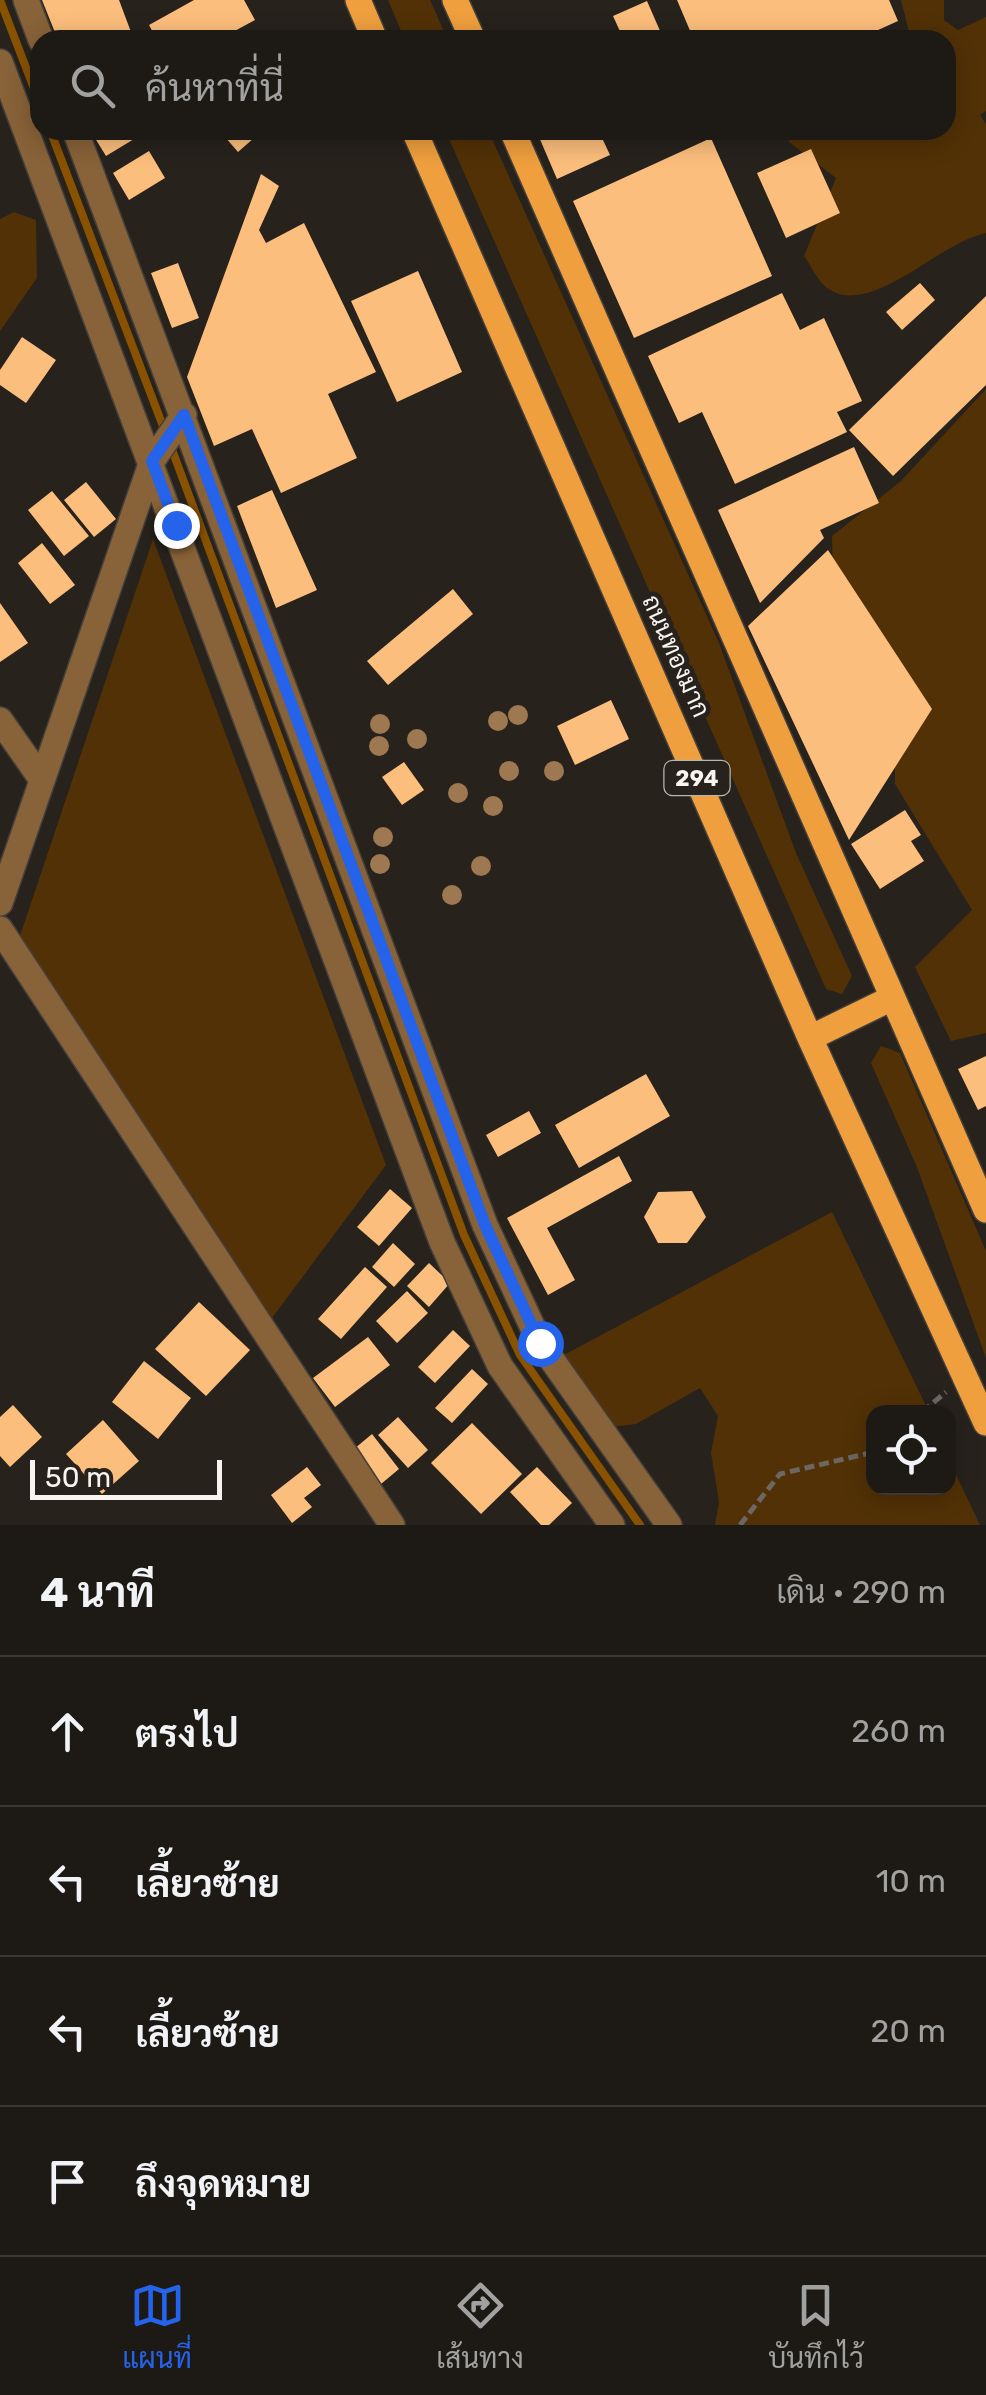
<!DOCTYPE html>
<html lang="th">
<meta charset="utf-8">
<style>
body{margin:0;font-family:Rubik,Sarabun,sans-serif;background:#2a2722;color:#f1f3f6}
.controls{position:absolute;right:30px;bottom:30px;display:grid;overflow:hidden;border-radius:20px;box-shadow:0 5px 25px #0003}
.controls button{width:90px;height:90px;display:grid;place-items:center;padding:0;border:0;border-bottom:2px solid #3b3834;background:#1d1a15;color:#f1f3f6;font:50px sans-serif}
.scale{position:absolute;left:30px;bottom:25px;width:192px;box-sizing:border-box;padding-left:10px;border:5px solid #f8f4f0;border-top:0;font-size:28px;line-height:35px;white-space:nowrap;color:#f8f4f0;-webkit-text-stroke:8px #27221c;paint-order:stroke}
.stop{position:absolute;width:30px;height:30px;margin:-22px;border:8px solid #2563eb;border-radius:50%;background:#fff}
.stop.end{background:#2563eb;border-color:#fff;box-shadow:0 2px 10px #0008}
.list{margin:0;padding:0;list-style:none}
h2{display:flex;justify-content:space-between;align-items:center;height:130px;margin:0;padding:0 40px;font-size:42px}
h2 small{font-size:32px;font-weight:400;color:#a0a1a0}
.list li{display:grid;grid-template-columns:65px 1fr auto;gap:30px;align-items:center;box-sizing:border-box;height:150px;padding:0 40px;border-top:2px solid #3b3834}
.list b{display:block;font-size:38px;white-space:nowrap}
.list em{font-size:32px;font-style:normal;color:#a0a1a0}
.icon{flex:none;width:55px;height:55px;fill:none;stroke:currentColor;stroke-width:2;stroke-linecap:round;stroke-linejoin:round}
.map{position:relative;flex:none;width:986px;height:1525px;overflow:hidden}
.search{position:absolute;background:#1d1a15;box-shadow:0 5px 25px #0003;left:30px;right:30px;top:30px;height:110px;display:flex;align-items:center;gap:25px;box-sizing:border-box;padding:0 35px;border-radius:30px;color:#a0a1a0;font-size:38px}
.sheet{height:730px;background:#1d1a15}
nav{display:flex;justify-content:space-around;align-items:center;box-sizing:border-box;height:140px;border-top:2px solid #3b3834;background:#1d1a15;font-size:28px;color:#a0a1a0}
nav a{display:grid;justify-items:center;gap:5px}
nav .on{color:#2563eb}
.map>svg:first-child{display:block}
.green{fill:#523106}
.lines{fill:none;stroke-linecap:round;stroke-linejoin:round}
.stream{stroke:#895200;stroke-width:8}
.building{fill:#fcbe7c}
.minor-casing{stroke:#443f3a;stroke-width:28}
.major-casing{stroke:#443f3a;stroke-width:28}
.path{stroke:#6c6762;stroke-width:5;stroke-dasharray:10 5;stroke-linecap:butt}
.minor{stroke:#886238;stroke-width:25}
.major{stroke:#ef9f3e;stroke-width:25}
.tree{fill:#9d7850}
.route{stroke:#2563eb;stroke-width:12}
.labels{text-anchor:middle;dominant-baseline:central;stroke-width:10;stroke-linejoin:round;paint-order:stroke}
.shield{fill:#27221c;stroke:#b9b5b0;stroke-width:2.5}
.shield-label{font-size:22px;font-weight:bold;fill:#f8f4f0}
.street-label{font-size:25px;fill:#f8f4f0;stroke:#27221c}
</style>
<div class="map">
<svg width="986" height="1525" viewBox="0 0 986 1525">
<rect width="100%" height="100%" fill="#27221c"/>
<path class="green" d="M388 0H430L448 40H405Z
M901 0H944V20L958 30 986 17V111L980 115 986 124V233C937 243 871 319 827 288 818 282 811 265 804 256L836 178 789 142 793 130H946V40H911Z
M445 130H488L719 643 796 853 852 976 842 994 826 989Z
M14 212 36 220 37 278 0 331V219Z
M986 389V1033L951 1041 915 967 972 910 895 784V711L833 585 832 536 901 481Z
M153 539 386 1165 272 1318 20 936Z
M881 1046 900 1053 986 1251V1358L917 1167 871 1063Z
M832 1212 929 1412H874V1488H948L949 1460 980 1525H715L719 1502 711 1453 718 1416 700 1388 636 1424 611 1427 560 1357Z"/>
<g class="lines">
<path class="stream" d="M0 0 40 104
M50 130 166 434
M171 447 464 1235 520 1355 640 1525"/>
</g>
<path class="building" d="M42 0H119L134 40H58Z
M194 0H244L255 20 218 40H157L149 25Z
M677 0H889L898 21 856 40H694Z
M647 1 664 40H624L613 16Z
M90 130H149L106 156Z
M219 130H263L238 152Z
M536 130H617L618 133 603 140 610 155 557 179Z
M711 138 772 276 634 338 573 201Z
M811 149 840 213 786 238 757 173Z
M149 151 165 178 129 200 113 173Z
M261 174 279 186 259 230 266 243 304 223 376 372 328 394 357 458 281 493 252 429 214 446 187 377Z
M178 263 199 318 172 328 151 273Z
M418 271 462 372 397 402 351 301Z
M920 283 935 300 902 330 886 312Z
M782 293 800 330 824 318 862 401 837 412 847 432 735 484 702 412 679 423 648 356Z
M986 296V385L893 476 849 430Z
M22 337 56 360 26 403 0 385V370Z
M854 447 879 503 820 530 824 538 760 603 718 510Z
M86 482 116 519 94 537 64 500Z
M272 490 317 590 276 608 237 506Z
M52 491 89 536 64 556 28 510Z
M42 543 75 585 50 604 18 563Z
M828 550 932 709 849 840 748 626Z
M453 589 473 614 388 685 367 661Z
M0 603 28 643 0 662Z
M611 700 629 739 575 765 557 726Z
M404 762 424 790 402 805 382 777Z
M905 810 921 835 911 841 924 861 880 889 851 844Z
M986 1056V1106L978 1110 958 1069Z
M646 1074 670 1116 579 1168 555 1125Z
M529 1111 541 1133 498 1157 486 1135Z
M619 1156 632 1181 547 1228 575 1280 548 1295 507 1218Z
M390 1189 412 1208 379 1246 357 1227Z
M692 1191 706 1217 687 1243H658L644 1217 658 1192Z
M393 1243 415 1264 394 1287 372 1267Z
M429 1263 450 1283 429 1307 407 1286Z
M365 1267 387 1287 341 1339 318 1319Z
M407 1291 428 1313 397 1343 376 1321Z
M199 1302 250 1350 206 1396 155 1349Z
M453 1330 470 1346 435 1383 418 1367Z
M368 1337 390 1365 335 1407 313 1378Z
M144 1361 191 1398 158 1439 112 1402Z
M472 1369 488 1384 452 1423 435 1408Z
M13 1405 42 1437 10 1467 0 1456V1417Z
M398 1417 428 1450 408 1468 378 1435Z
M103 1420 139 1461 102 1494 66 1454Z
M472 1423 522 1474 481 1514 431 1463Z
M372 1434 399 1469 381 1484 354 1449Z
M307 1467 321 1485 304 1498 312 1507 292 1523 271 1495Z
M537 1467 572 1503 549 1525H541L510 1492Z"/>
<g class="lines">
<defs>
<path id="minor" d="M26 0 41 40
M0 62 442 1242 500 1366 612 1525
M75 130 485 1225 540 1343 669 1525
M0 720 40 777
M0 903 152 461 184 415
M0 929 392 1525"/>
<path id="major" d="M358 0 375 40
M455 0 473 40
M414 130 810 1038 986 1423
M512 130 986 1210
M810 1038 890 999"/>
</defs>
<use href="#minor" class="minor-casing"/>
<use href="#major" class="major-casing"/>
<path class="path" d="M922 1412 946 1392
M740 1525 780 1474 874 1452"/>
<use href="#minor" class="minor"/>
<use href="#major" class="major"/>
</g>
<g class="tree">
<circle cx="518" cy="715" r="10"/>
<circle cx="498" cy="721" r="10"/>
<circle cx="380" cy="724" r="10"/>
<circle cx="417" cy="739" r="10"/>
<circle cx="379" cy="746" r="10"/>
<circle cx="509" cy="771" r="10"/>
<circle cx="554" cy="771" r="10"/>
<circle cx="458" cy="793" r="10"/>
<circle cx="493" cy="806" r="10"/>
<circle cx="383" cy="837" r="10"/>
<circle cx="380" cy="864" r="10"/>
<circle cx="481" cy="866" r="10"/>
<circle cx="452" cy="895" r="10"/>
</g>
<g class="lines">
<path class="route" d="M176 525 152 461 184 415 485 1225 540 1343"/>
</g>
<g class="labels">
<rect class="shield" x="664.5" y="761" width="65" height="34" rx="8"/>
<g class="shield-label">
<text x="697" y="778">294</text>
</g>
<g class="street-label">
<text transform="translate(676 656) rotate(66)">ถนนทองมาก</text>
</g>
</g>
</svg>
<div class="controls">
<button><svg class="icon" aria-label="locate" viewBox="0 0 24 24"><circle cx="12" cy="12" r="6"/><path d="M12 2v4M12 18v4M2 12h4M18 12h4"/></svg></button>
</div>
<div class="scale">50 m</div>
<div class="stop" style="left:540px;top:1343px"></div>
<div class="stop end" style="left:176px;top:525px"></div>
<div class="search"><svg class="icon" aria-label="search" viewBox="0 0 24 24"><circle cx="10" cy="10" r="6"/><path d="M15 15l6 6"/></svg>ค้นหาที่นี่</div>
</div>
<section class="sheet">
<h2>4 นาที<small>เดิน · 290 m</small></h2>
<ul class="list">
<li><svg class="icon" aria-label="ahead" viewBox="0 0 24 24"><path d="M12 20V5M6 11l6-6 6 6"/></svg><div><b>ตรงไป</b></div><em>260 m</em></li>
<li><svg class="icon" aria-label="left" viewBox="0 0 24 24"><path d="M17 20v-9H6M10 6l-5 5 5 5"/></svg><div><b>เลี้ยวซ้าย</b></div><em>10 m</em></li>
<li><svg class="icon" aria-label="left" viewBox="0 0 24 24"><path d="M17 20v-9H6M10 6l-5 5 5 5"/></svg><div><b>เลี้ยวซ้าย</b></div><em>20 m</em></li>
<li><svg class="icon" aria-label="arrive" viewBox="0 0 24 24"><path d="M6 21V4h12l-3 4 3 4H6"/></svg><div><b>ถึงจุดหมาย</b></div></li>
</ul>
</section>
<nav>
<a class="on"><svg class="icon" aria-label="map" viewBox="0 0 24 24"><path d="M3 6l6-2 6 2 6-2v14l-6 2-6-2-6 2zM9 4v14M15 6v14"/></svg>แผนที่</a>
<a><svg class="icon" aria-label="directions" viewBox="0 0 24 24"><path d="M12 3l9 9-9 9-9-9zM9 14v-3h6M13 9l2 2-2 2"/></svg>เส้นทาง</a>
<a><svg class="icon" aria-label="saved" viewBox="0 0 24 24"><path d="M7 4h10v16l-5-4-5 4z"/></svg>บันทึกไว้</a>
</nav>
